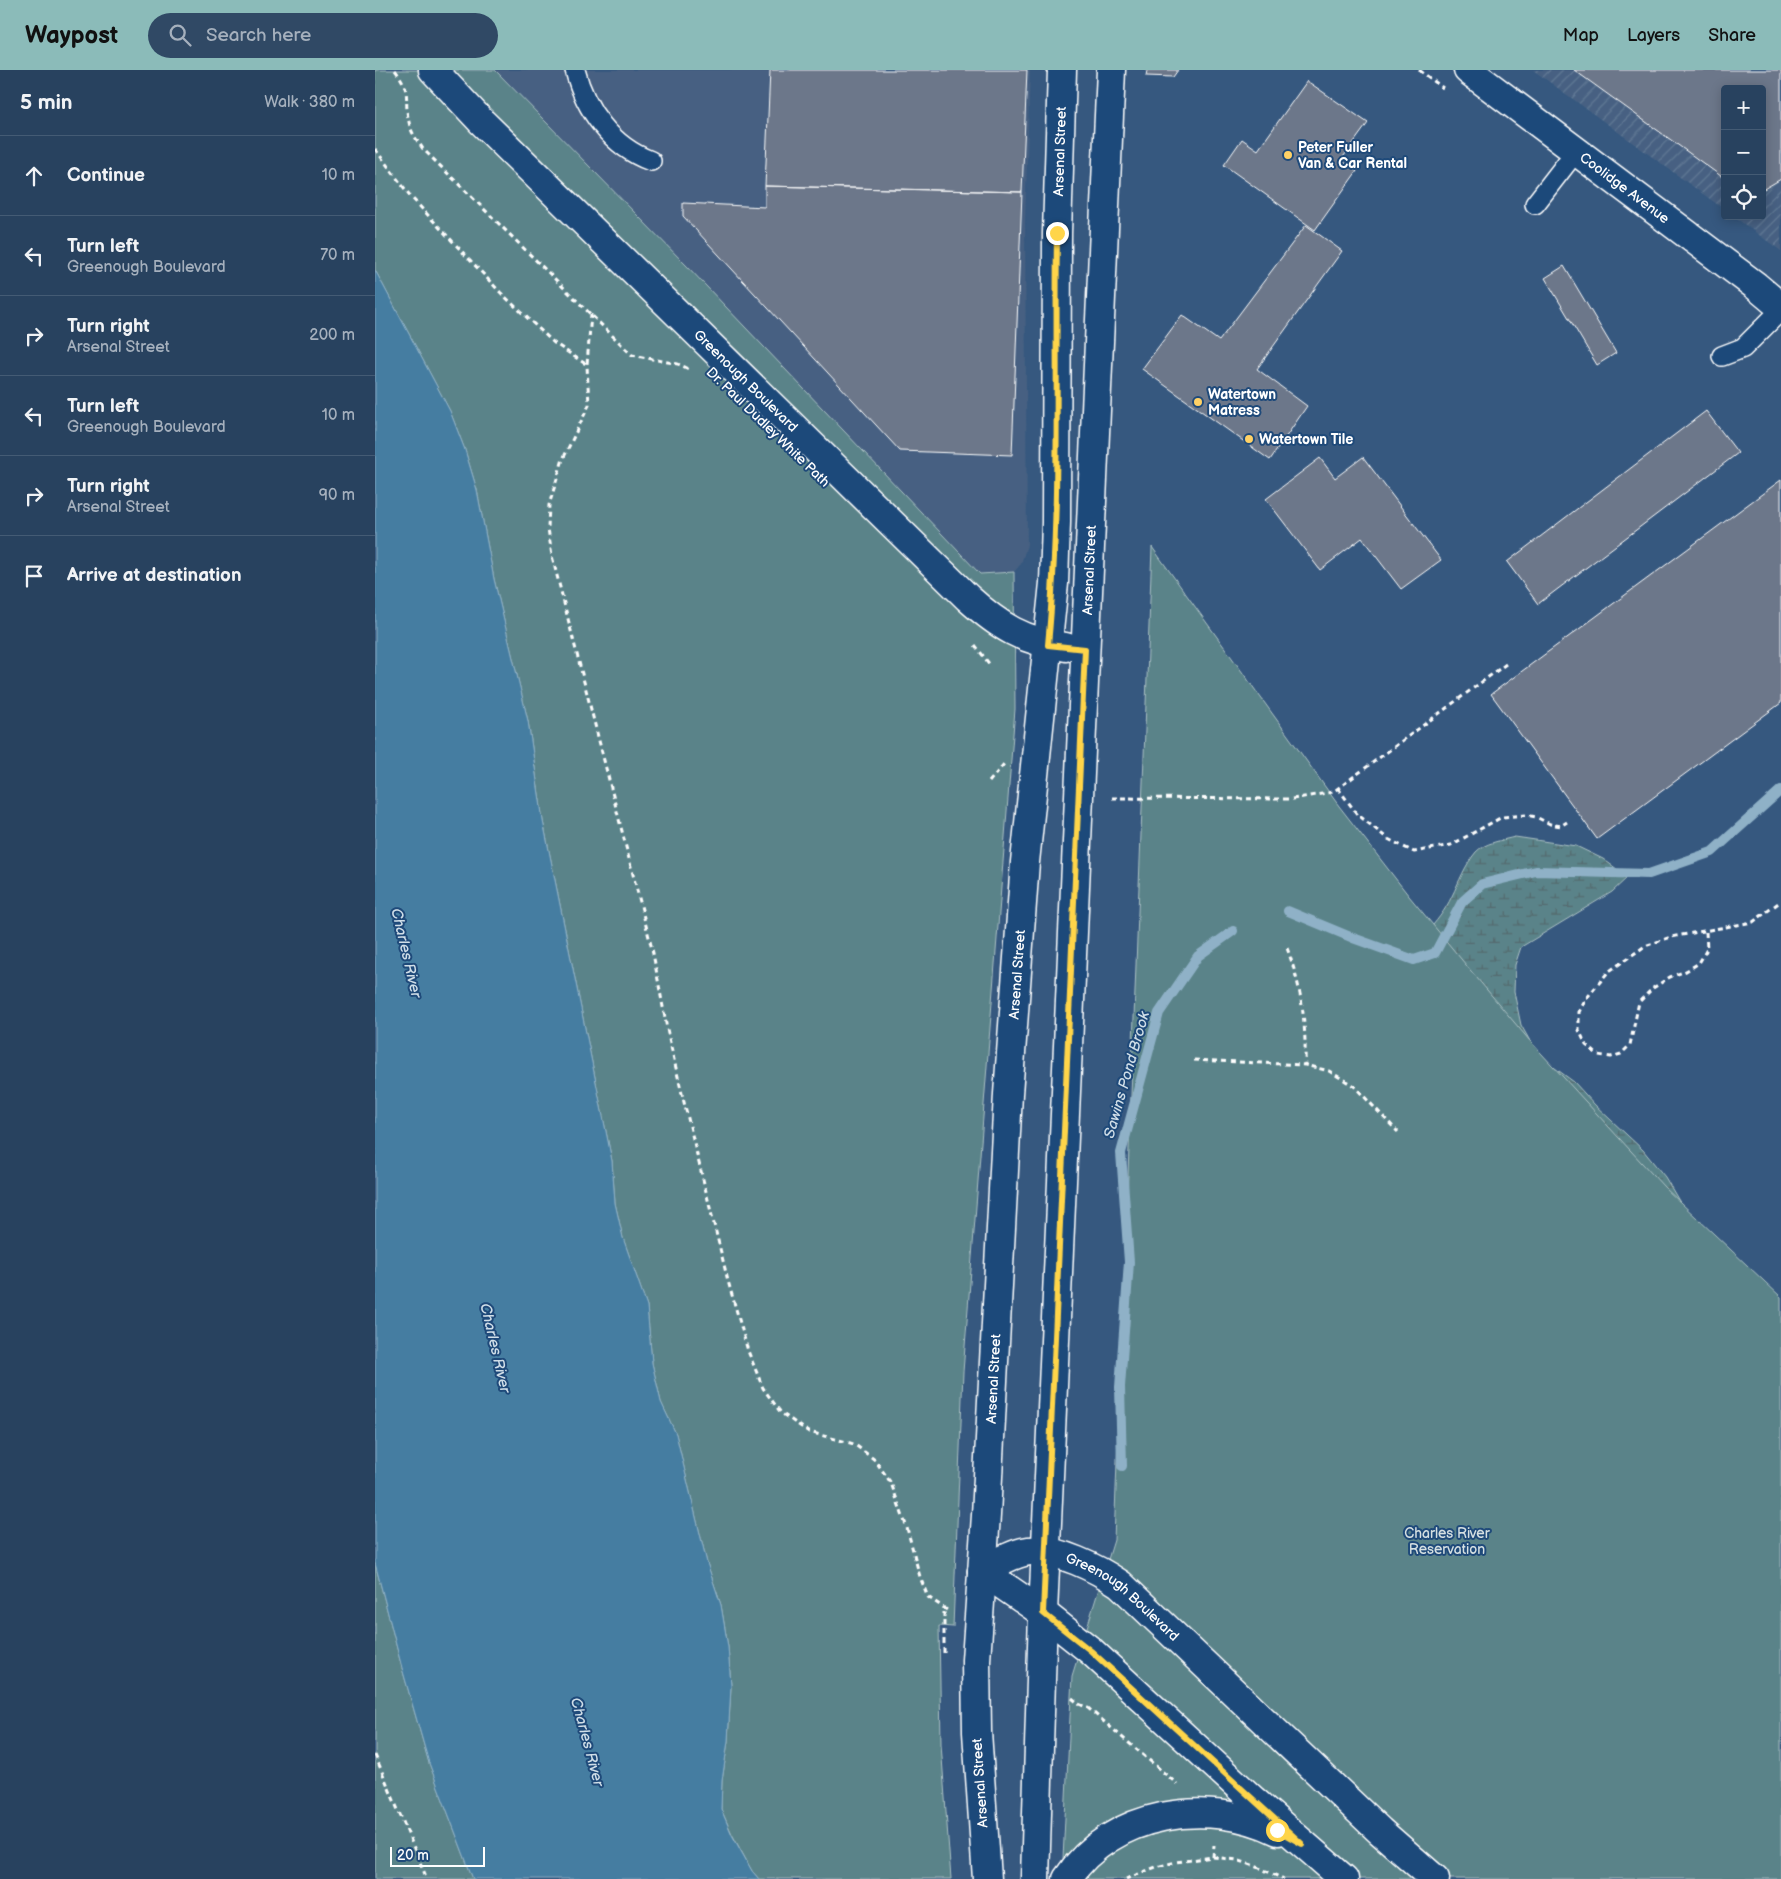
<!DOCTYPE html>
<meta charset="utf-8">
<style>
body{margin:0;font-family:"Balsamiq Sans",sans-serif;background:#304965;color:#f1f3f6}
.controls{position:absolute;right:15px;top:15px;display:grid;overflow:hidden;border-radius:5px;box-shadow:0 2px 12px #0003}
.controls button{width:45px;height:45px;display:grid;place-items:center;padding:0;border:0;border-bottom:1px solid #445b74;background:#28425f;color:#f1f3f6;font:25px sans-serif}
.scale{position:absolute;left:15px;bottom:12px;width:95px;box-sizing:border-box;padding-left:5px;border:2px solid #fff;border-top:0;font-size:14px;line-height:18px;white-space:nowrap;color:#fff;-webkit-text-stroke:4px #1f4a7a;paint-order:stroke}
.stop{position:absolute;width:15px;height:15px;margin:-11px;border:4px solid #ffd54a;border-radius:50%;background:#fff}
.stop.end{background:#ffd54a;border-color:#fff;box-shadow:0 1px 5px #0008}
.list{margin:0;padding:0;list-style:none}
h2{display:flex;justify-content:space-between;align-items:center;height:65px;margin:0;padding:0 20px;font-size:21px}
h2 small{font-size:16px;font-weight:400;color:#a5b0bd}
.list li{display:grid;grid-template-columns:32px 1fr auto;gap:15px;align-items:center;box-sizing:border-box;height:80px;padding:0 20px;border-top:1px solid #445b74}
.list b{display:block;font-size:19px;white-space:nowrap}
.list p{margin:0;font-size:16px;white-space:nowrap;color:#a5b0bd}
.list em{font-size:16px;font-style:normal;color:#a5b0bd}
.icon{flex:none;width:28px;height:28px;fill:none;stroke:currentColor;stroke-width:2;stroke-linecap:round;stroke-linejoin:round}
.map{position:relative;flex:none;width:1406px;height:1809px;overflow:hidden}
header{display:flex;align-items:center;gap:30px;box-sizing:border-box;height:70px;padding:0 25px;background:#8bbbb9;color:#111}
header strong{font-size:24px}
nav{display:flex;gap:28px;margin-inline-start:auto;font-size:18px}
.search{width:350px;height:45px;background:#304965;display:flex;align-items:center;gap:12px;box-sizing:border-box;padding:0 18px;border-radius:28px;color:#a5b0bd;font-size:19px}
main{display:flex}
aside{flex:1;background:#28425f}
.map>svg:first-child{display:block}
.built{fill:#466182}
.industrial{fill:url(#industrial-furrows)}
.wetland{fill:url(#wetland-marsh);stroke:#acc1c4}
.park{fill:#5a8389;stroke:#acc1c4}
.water{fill:#457da1;stroke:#8fb1c7}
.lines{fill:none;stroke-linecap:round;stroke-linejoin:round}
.stream{stroke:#8fb1c7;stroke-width:10}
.building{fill:#6c778a;stroke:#fff}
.lane-casing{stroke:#fff;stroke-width:22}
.secondary-casing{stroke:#fff;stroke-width:31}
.path{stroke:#fff;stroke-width:3;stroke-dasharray:5 4;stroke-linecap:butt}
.lane{stroke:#1f4a7a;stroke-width:19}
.secondary{stroke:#1f4a7a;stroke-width:28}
.route{stroke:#ffd54a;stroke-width:6}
.poi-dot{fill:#ffd166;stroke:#1f4a7a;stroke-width:2}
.labels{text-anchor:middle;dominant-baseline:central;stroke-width:4;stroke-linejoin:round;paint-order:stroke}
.poi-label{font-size:14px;font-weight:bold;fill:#fff;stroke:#1f4a7a;text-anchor:start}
.street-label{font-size:14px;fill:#fff;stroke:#1f4a7a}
.park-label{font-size:14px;fill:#d6e0e2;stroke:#1f4a7a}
.water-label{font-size:15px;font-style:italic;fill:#d0dee8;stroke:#1f4a7a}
</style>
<header>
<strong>Waypost</strong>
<div class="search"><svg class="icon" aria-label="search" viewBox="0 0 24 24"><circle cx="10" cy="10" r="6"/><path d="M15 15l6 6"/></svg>Search here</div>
<nav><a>Map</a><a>Layers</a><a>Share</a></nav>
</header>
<main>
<aside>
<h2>5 min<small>Walk · 380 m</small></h2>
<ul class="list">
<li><svg class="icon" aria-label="ahead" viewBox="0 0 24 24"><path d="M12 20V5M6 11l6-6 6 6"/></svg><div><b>Continue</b></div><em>10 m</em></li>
<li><svg class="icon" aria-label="left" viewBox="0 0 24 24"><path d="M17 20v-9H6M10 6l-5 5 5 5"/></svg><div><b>Turn left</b><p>Greenough Boulevard</p></div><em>70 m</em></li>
<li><svg class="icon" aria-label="right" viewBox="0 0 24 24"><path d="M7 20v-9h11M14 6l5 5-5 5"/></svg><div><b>Turn right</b><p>Arsenal Street</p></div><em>200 m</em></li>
<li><svg class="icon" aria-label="left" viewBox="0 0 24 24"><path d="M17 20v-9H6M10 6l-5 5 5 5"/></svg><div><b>Turn left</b><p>Greenough Boulevard</p></div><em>10 m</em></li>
<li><svg class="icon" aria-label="right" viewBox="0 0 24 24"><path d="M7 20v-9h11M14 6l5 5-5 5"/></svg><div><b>Turn right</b><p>Arsenal Street</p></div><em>90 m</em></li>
<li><svg class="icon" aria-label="arrive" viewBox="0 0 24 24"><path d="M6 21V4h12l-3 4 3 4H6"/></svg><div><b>Arrive at destination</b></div></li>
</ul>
</aside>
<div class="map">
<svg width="1406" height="1809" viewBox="0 0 1406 1809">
<defs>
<pattern id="industrial-furrows" width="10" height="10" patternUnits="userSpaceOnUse" patternTransform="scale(1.25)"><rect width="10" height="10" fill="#466182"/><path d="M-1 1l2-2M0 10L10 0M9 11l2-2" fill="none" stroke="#627995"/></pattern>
<pattern id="wetland-marsh" width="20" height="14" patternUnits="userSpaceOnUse" patternTransform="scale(1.25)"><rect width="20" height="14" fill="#5a8389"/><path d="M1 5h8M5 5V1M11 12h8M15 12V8" fill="none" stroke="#546a6e"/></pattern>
</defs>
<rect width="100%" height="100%" fill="#36587f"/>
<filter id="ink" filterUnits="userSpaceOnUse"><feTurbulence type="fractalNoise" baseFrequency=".02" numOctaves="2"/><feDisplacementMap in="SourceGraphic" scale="10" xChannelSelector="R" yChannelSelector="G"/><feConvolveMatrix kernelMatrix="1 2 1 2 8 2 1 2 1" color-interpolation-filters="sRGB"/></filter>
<g filter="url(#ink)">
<path class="built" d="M120 0H655L650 151 652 475 646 494 639 502 605 504 311 195Z"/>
<path class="industrial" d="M1158 0H1406V181L1358 146H1387V19H1350V140Z"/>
<path class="wetland" d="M1140 767 1201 776 1228 789 1253 807 1237 822 1146 877 1140 895 1139 922 1146 955 1155 971 1167 986 1180 998 1199 1012 1220 1035 1268 1080 1290 1107 1307 1136 936 804 1050 864C1061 852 1070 841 1077 826 1084 812 1090 795 1101 782 1109 773 1128 770 1140 767Z"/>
<path class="park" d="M0 0H120L311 195 605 504 639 502 640 639 588 1302 578 1557 564 1556 566 1674 576 1809H384L377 1801 357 1764 346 1739 347 1711 353 1671 356 1616 353 1577 346 1535 332 1493 301 1364 286 1332 277 1293 272 1236 248 1168 240 1133 237 1091 168 751 153 651 119 509 102 420 90 380 75 341 0 200Z
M777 477 964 736 1034 826 1096 901 1155 971 1289 1117 1406 1227V1809H687L697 1606 739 1470Z
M0 1493 27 1598 54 1693 98 1809H0Z"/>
<path class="water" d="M0 200 75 341 90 380 102 420 119 509 153 651 168 751 237 1091 240 1133 248 1168 272 1236 277 1293 286 1332 301 1364 332 1493 346 1535 353 1577 356 1616 353 1671 347 1711 346 1739 357 1765 377 1801 384 1809H98L54 1693 27 1598 0 1493Z"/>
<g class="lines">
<path class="stream" d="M913 841 978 868 1039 890 1060 883 1087 832 1107 814 1161 801 1274 804 1337 782 1406 720
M747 1396 745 1317 754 1192 746 1083 784 943 823 886 858 861"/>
</g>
<path class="building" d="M395 0H652L647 122 390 116Z
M772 0H803L798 7 771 6Z
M1199 0H1406V109L1387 120V19H1350V109Z
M932 11 993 53 966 90 982 101 940 160 849 95 867 69 883 80Z
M390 116 647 122 637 385 525 381 308 146V133L390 137Z
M931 155 967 181 882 299 932 336 895 390 767 299 807 245 844 271Z
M1189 196 1241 283 1222 295 1170 208Z
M1331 341 1363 383 1163 534 1132 492Z
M988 387 1066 490 1026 519 987 468 945 500 891 429 945 388 960 408Z
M1406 410V633L1222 769 1116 624Z"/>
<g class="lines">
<defs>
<path id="lane" d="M200 0C210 40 237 77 276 91
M1160 134 1201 81
M1347 286 1368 278 1406 240"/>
<g id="secondary">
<path id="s1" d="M58 0 106 51 593 528C625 557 648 571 691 577"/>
<path id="s2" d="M1093 0 1381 216 1406 237"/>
<path id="s3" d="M607 1501C622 1493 638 1483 654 1481 682 1478 723 1499 745 1514L1005 1761 1060 1809"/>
<path d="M607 1501 668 1543 716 1581 877 1729 969 1809"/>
<path id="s4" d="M612 1809 602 1662 601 1590 611 1445 633 1024 650 792 679 513 681 452 682 163 687 0"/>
<path id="s5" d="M660 1809 668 1543 736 0"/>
<path d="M692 1809C736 1741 834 1727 903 1761"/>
</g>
</defs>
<use href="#lane" class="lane-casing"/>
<use href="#secondary" class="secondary-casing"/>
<path class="path" d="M20 0C38 23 28 29 34 52 36 63 42 70 48 79L257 285 303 294 314 299
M1044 0 1068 18
M0 79 36 127 125 222 179 273 212 295
M216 244 212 295 214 335 188 389 174 435 173 458 177 486 278 883 293 964 308 1028 353 1211 373 1281 388 1318 406 1343 434 1362 479 1374 500 1390 516 1413 532 1458 545 1507 553 1527 575 1542
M600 575 615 595
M614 712 629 694
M963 718 982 744 1013 769 1039 782 1076 775 1127 747 1151 745 1161 747 1175 754 1186 756 1192 752
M737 728 917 729 958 722 1131 594
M1331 862 1332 879 1324 893 1311 901 1295 907 1278 918 1264 932 1255 975 1246 984 1236 987 1223 985 1211 975 1204 960V942L1211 929 1233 902 1270 876 1296 867 1378 852 1406 831
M912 878C927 919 931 952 930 995
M819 990 930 995 954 1001 979 1016 1023 1062
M569 1583V1539
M697 1628 704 1634 713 1638 802 1714
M0 1685 52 1809
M838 1787 839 1775
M751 1809 781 1797 801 1792 838 1787 862 1790 880 1796 909 1809"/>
<use href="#lane" class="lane"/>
<use href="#secondary" class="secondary"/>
</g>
</g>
<g class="lines" filter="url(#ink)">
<path class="route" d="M682 163C680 300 686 438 673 575L710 579 668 1543 716 1581 927 1774 902 1760"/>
</g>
<g class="poi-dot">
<circle cx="913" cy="85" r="5"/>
<circle cx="823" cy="332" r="5"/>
<circle cx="874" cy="369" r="5"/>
</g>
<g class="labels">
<g class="poi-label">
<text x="923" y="77">Peter Fuller<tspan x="923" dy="16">Van &amp; Car Rental</tspan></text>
<text x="833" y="324">Watertown<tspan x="833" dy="16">Matress</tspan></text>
<text x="884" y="369">Watertown Tile</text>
</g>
<g class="street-label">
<text stroke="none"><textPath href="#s4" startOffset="1731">Arsenal Street</textPath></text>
<text stroke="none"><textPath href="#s2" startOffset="196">Coolidge Avenue</textPath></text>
<text stroke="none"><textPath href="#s1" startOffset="441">Greenough Boulevard</textPath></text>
<text transform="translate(393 357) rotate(44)">Dr. Paul Dudley White Path</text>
<text stroke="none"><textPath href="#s5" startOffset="1310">Arsenal Street</textPath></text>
<text stroke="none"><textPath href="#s4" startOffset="906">Arsenal Street</textPath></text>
<text stroke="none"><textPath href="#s4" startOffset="501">Arsenal Street</textPath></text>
<text stroke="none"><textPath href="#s3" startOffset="159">Greenough Boulevard</textPath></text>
<text transform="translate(605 1713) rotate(-94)">Arsenal Street</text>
</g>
<g class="park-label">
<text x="1072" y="1463">Charles River<tspan x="1072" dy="16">Reservation</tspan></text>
</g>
<g class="water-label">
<text transform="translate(31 883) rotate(77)">Charles River</text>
<text transform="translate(752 1005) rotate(-74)">Sawins Pond Brook</text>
<text transform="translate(120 1278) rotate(77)">Charles River</text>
<text transform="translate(212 1672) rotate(75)">Charles River</text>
</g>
</g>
</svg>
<div class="controls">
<button>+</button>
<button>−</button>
<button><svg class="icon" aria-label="locate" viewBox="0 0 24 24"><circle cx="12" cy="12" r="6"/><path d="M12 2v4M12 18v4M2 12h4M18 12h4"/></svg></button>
</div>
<div class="scale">20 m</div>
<div class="stop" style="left:902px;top:1760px"></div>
<div class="stop end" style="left:682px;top:163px"></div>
</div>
</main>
